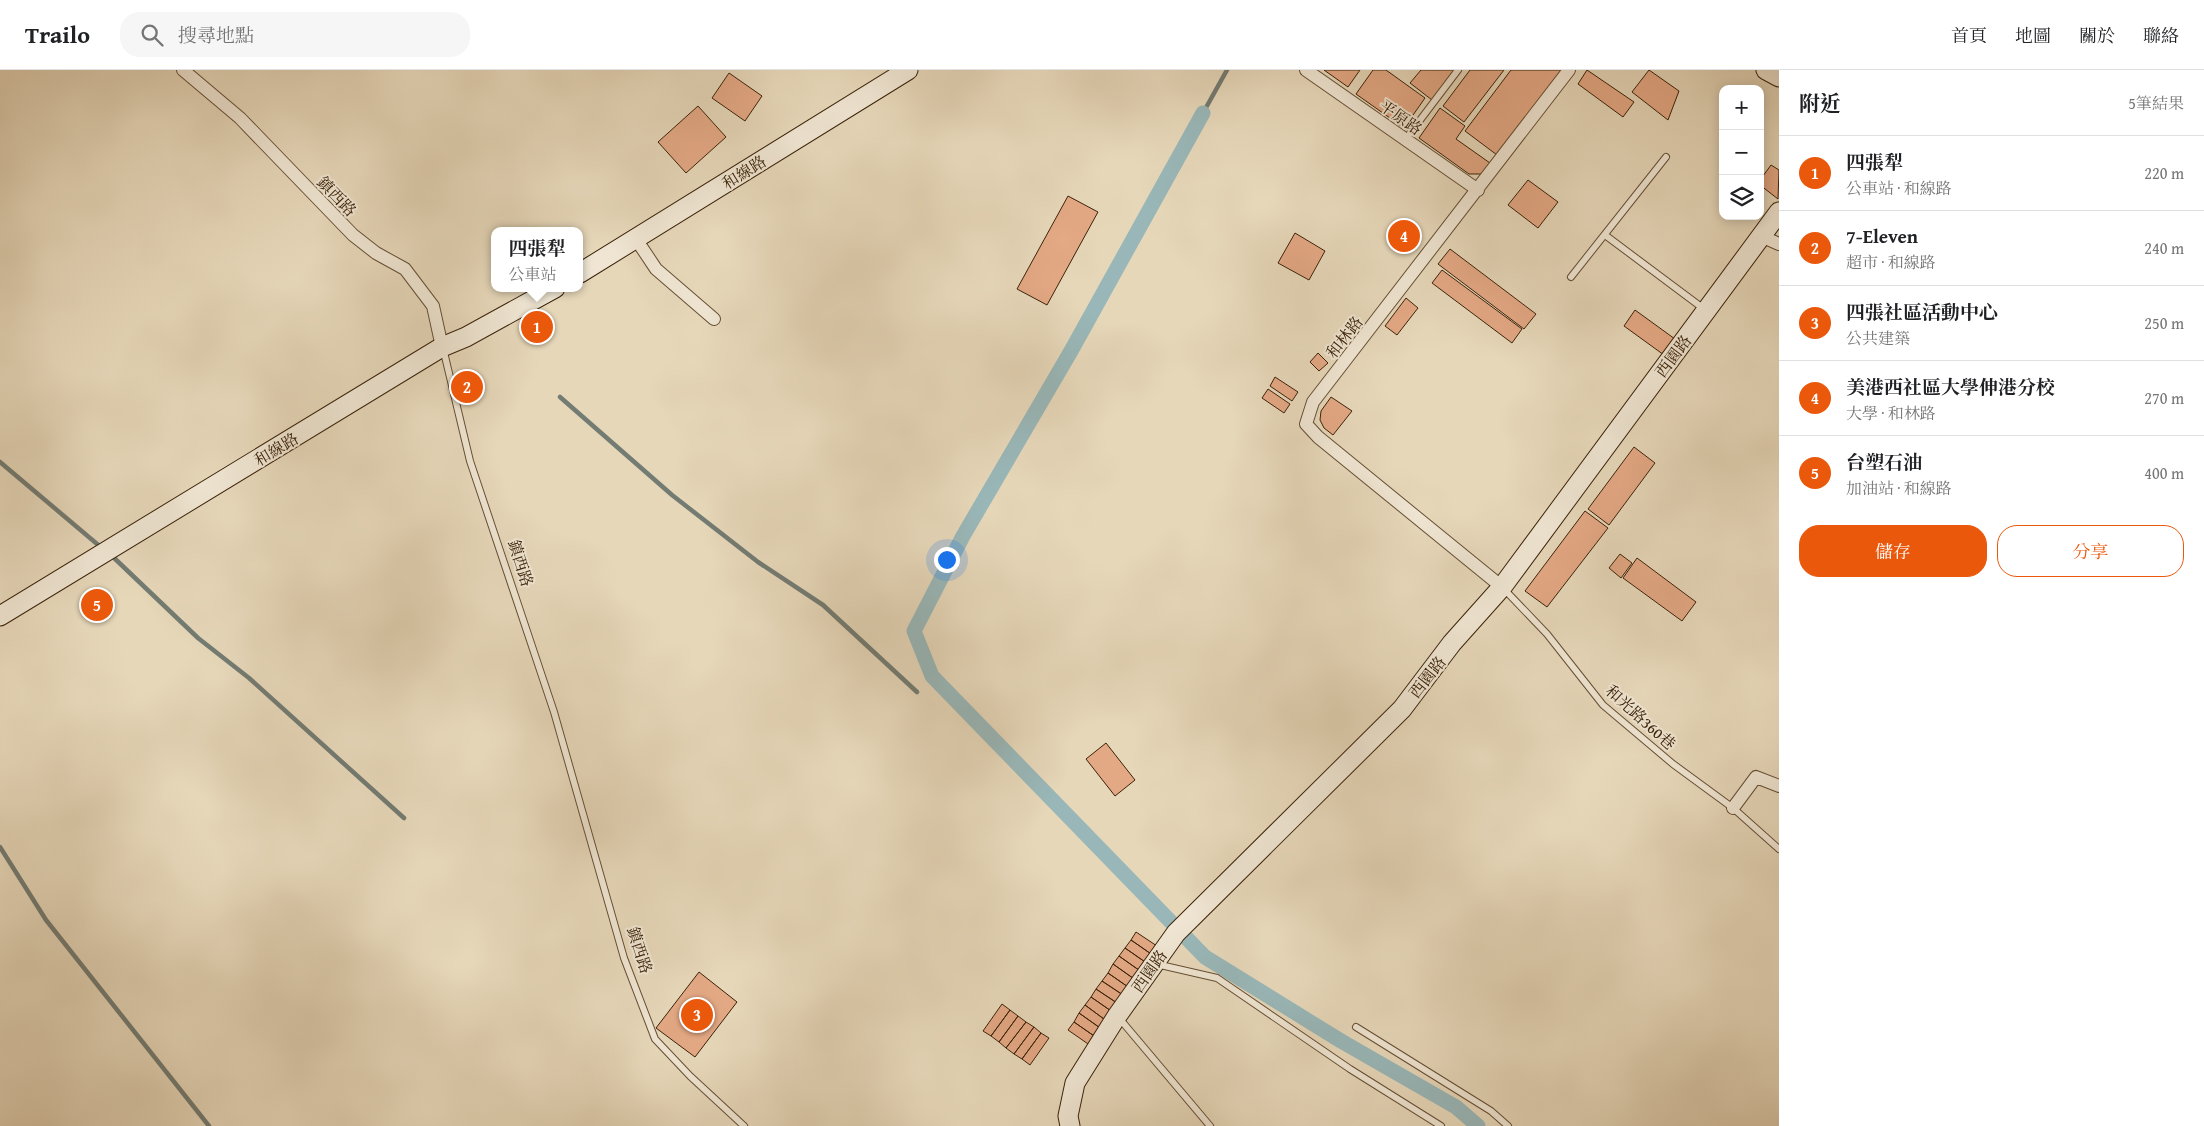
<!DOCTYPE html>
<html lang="zh-TW">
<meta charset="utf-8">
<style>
body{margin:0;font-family:"Gentium Book Plus","Noto Serif TC",serif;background:#f6f6f6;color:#202124}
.controls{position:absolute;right:15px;top:15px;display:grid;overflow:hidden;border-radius:10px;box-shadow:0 2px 12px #0003}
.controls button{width:45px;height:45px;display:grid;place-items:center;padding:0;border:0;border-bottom:1px solid #e0e0e0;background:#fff;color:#202124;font:25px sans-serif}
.you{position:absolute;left:946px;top:489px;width:18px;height:18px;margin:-12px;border:4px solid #fff;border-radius:50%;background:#1a73e8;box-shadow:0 0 0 8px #1a73e833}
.badge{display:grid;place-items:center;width:32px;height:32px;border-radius:50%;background:#ea580c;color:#fff;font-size:16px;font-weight:700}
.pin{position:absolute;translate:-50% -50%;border:2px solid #fff;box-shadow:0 1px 5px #0006}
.popup{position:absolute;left:491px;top:157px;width:92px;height:65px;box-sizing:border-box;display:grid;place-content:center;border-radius:10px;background:#fff;filter:drop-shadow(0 1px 4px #0005);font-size:16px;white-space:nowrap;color:#757577}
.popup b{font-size:19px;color:#202124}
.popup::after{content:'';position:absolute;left:50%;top:100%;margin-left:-10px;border:10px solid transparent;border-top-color:#fff}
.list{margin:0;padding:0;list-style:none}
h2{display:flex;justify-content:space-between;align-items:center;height:65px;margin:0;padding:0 20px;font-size:21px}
h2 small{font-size:16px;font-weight:400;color:#757577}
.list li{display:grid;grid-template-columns:32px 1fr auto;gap:15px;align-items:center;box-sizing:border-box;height:75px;padding:0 20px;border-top:1px solid #e0e0e0}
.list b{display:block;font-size:19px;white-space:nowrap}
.list p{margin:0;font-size:16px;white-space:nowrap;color:#757577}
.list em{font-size:16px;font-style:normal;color:#757577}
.actions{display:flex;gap:10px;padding:15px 20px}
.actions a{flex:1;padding:11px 0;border:1px solid #ea580c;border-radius:20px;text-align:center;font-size:18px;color:#ea580c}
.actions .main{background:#ea580c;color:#fff}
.icon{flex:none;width:28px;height:28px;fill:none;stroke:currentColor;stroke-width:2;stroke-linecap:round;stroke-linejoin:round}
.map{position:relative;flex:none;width:1779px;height:1056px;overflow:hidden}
header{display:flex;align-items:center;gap:30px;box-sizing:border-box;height:70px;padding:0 25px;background:#fff;border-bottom:1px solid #e0e0e0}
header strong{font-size:24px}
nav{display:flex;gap:28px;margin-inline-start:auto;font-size:18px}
.search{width:350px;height:45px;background:#f6f6f6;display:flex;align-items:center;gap:12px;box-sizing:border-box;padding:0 18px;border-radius:20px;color:#757577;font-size:19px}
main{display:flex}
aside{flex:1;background:#fff}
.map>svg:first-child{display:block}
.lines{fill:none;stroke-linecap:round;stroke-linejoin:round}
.stream{stroke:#737b72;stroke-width:4.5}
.canal{stroke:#99b7b8;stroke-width:15}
.building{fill:#e3a884;stroke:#3b2209}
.lane-casing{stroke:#664f35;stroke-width:8}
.street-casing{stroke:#664f35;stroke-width:14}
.secondary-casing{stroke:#3b2209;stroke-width:21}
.lane{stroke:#efe5d2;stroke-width:6}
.street{stroke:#efe5d2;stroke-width:12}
.secondary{stroke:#efe5d2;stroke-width:19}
.labels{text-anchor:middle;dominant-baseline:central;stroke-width:4;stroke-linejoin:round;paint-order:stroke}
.street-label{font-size:16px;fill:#3b2209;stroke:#efe5d2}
</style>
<header>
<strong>Trailo</strong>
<div class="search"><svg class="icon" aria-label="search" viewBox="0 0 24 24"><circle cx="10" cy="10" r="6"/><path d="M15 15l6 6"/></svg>搜尋地點</div>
<nav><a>首頁</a><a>地圖</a><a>關於</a><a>聯絡</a></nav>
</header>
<main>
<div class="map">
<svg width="1779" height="1056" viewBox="0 0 1779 1056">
<rect width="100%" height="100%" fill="#e6d7b9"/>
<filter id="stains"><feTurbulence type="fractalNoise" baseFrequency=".004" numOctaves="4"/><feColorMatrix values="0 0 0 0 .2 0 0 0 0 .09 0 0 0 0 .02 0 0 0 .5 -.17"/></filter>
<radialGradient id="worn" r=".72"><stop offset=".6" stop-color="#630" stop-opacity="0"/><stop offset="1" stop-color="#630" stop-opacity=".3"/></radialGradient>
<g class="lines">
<path class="stream" d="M1203 43 1227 0
M560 327 672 425 758 492 823 535 917 622
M0 392 103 479
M111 485 198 568 249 608 404 748
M0 777 46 850 209 1056"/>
<path class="canal" d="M1203 43 1071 281 963 466 914 561 932 606 1205 887 1341 971 1456 1037 1478 1056"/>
</g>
<path class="building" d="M1324 0H1360L1348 17Z
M1373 0H1386L1425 28 1404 58 1356 24Z
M1421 0H1454L1432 30 1410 13Z
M1470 0H1504L1464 52 1443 36Z
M1511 0H1562L1497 85 1465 61Z
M1587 0 1634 32 1623 47 1578 14Z
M1649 0 1679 21 1668 50 1632 22Z
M729 3 762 26 745 51 712 28Z
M698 36 726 67 686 103 658 72Z
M1440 38 1465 56 1456 69 1490 93 1483 104H1469L1419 68Z
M1771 95 1779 100 1778 129 1760 115V110Z
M1528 110 1558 132 1538 158 1508 135Z
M1068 126 1098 142 1047 235 1017 219Z
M1295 163 1325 181 1309 210 1278 193Z
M1450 179 1536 244 1524 259 1438 194Z
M1442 200 1522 259 1512 273 1432 213Z
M1406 228 1418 238 1397 265 1385 256Z
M1635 240 1675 269 1664 285 1624 256Z
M1318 283 1328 293 1319 301 1310 292Z
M1275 307 1298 322 1292 331 1270 316Z
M1268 319 1290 334 1284 343 1262 328Z
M1331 327 1352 341 1333 365 1324 358 1320 350 1321 341Z
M1634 377 1655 393 1609 455 1588 439Z
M1585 441 1608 458 1547 537 1525 521Z
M1620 484 1632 493 1621 508 1609 498Z
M1637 488 1696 532 1682 551 1623 508Z
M1106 673 1135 710 1115 726 1086 689Z
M1136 862 1160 878 1154 886 1131 870Z
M1131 870 1154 886 1148 894 1125 878Z
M1125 878 1148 894 1143 903 1119 886Z
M1119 886 1143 903 1137 911 1113 894Z
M1113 894 1137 911 1131 919 1108 903Z
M699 902 737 932 695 987 656 958Z
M1108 903 1131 919 1126 927 1102 911Z
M1102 911 1126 927 1120 935 1096 919Z
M1096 919 1120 935 1114 943 1091 927Z
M1091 927 1114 943 1108 952 1085 935Z
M1002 934 1010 940 991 966 983 961Z
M1085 935 1108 952 1103 960 1079 943Z
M1010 940 1018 946 999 972 991 966Z
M1079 943 1103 960 1097 968 1074 952Z
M1018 946 1026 952 1006 978 999 972Z
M1026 952 1034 957 1014 984 1006 978Z
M1074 952 1097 968 1091 976 1068 960Z
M1034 957 1041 963 1022 989 1014 984Z
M1041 963 1049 968 1030 995 1022 989Z"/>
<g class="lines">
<defs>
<path id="lane" d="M1405 70 1458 0
M1605 165 1704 239
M1571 207 1666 87
M443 278 470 391 554 642 624 888 655 969 690 1006 744 1056
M1503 518 1547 564 1603 635 1673 694 1733 738 1779 779
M1156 894 1217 908 1350 999 1441 1056
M1119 948 1210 1056
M1356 957 1491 1041 1508 1056"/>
<path id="street" d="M183 0 240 48 353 165 376 183 405 199 433 236 442 277
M1306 0 1478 120
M1761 166 1779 174
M636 169 656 199 714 249
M1502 517 1318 367 1306 354 1313 332 1569 0
M1733 738 1756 707 1779 716"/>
<path id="secondary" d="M1766 0 1779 7
M580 203 908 0
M0 546 442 277 466 267 555 218
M1070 1056 1068 1046 1075 1013 1117 946 1176 863 1402 639 1452 573 1502 517 1779 142"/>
</defs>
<use href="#lane" class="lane-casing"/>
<use href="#street" class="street-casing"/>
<use href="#secondary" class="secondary-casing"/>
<use href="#lane" class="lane"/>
<use href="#street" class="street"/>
<use href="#secondary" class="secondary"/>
</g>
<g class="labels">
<g class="street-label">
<text transform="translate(1401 47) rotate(35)">平原路</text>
<text transform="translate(744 102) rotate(-32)">和線路</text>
<text transform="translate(337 126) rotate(46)">鎮西路</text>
<text transform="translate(1344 267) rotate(-52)">和林路</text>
<text transform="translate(1673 286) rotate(-53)">西園路</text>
<text transform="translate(276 379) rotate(-31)">和線路</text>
<text transform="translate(521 493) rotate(72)">鎮西路</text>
<text transform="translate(1427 607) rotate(-52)">西園路</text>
<text transform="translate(1641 647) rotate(42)">和光路360巷</text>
<text transform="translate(640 880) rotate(72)">鎮西路</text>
<text transform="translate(1149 901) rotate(-55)">西園路</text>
</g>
</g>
<rect width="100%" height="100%" filter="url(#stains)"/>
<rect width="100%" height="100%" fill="url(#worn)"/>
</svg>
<div class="controls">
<button>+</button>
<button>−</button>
<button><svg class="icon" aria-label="layers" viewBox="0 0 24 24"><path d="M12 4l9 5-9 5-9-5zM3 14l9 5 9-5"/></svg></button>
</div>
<div class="you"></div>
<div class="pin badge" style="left:537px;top:257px">1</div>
<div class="popup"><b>四張犁</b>公車站</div>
<div class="pin badge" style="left:467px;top:317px">2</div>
<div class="pin badge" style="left:697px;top:945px">3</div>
<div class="pin badge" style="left:1404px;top:166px">4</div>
<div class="pin badge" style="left:97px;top:535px">5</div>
</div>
<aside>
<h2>附近<small>5筆結果</small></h2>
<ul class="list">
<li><span class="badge">1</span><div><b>四張犁</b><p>公車站 · 和線路</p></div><em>220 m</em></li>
<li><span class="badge">2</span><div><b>7-Eleven</b><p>超市 · 和線路</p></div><em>240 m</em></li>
<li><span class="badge">3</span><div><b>四張社區活動中心</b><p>公共建築</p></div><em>250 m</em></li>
<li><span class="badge">4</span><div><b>美港西社區大學伸港分校</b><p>大學 · 和林路</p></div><em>270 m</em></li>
<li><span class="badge">5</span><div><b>台塑石油</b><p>加油站 · 和線路</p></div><em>400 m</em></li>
</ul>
<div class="actions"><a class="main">儲存</a><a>分享</a></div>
</aside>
</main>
